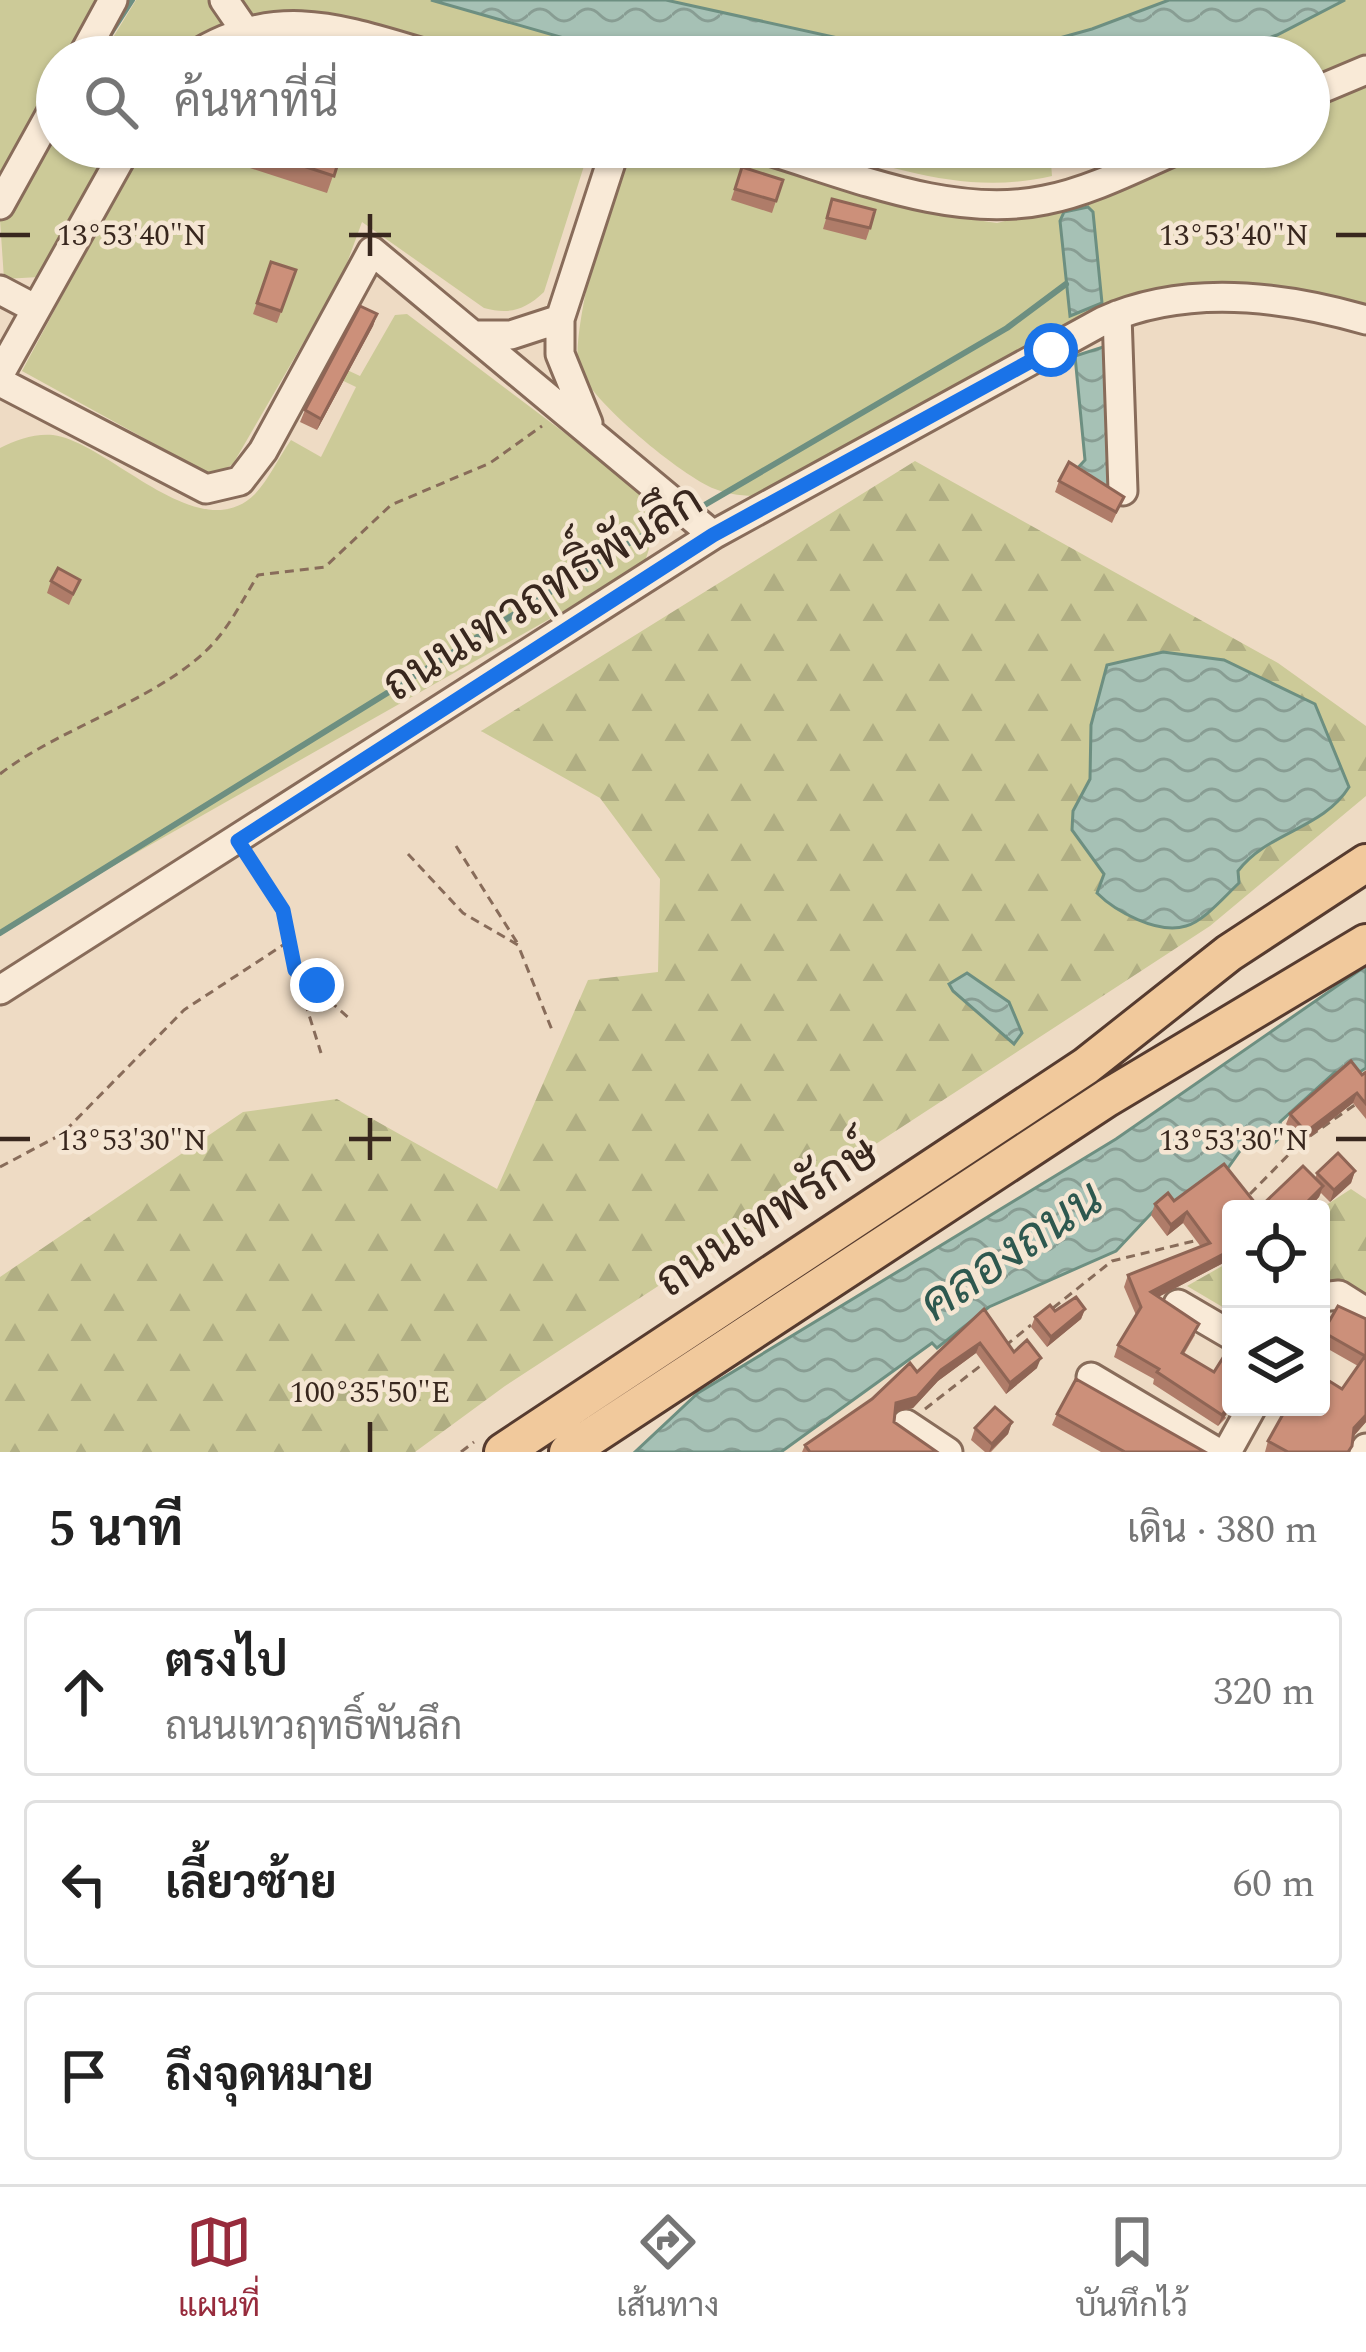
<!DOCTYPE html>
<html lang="th">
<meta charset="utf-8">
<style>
body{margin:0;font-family:Spectral,Sarabun,serif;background:#f6f6f6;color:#222}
.controls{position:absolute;right:36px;bottom:36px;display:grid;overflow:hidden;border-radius:12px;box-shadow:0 3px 9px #0004}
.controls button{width:108px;height:108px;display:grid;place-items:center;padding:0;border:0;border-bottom:3px solid #e0e0e0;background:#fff;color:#222;font:60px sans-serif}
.stop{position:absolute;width:36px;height:36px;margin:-27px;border:9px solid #1a73e8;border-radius:50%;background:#fff}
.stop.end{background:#1a73e8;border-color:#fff;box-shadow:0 3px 12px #0008}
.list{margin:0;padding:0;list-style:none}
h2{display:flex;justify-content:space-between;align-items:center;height:156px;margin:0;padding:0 48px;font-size:51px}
h2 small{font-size:39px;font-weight:400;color:#767676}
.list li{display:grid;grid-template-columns:78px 1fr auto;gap:36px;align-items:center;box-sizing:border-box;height:168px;margin:0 24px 24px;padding:0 24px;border:3px solid #e0e0e0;border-radius:12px}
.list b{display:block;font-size:45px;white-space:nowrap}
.list p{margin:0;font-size:39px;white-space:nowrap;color:#767676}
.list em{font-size:39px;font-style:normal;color:#767676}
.icon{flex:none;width:66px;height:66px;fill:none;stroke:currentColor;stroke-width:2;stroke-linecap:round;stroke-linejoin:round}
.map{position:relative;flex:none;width:1366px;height:1452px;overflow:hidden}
.search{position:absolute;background:#fff;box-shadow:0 3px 9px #0004;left:36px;right:36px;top:36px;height:132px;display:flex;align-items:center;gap:30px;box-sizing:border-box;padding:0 42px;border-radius:66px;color:#767676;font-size:45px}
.sheet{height:732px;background:#fff}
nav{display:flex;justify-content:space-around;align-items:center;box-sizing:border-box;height:168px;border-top:3px solid #e0e0e0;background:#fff;font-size:33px;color:#767676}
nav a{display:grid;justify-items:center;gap:6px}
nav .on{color:#972b3c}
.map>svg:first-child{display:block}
.green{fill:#ccca98}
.forest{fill:url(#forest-firs)}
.water{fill:url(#water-waves);stroke:#6d8f81;stroke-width:3}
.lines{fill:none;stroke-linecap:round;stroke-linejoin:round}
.stream{stroke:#6d8f81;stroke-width:6}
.minor-casing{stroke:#886c5a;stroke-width:33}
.major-casing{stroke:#563b2f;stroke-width:42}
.path{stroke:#886c5a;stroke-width:3;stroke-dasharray:9 6;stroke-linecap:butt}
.minor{stroke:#f9ead7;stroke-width:27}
.major{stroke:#f1c99c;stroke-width:36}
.wall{fill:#af7c69}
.shaded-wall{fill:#8f6555}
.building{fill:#cc907a;stroke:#8f6555;stroke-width:3}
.route{stroke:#1a73e8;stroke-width:15}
.ticks{fill:none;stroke:#38271e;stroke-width:4.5}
.labels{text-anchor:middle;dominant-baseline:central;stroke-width:9;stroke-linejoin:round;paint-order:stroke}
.street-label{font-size:48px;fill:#38271e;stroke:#f5e6d3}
.water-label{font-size:51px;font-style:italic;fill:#2e584f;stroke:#f5e6d3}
.ticks-label{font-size:30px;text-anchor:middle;fill:#38271e;stroke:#f5e6d3;stroke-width:9;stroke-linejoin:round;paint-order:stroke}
</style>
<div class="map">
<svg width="1366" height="1452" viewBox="0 0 1366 1452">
<defs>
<pattern id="forest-firs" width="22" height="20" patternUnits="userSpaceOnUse" patternTransform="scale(3)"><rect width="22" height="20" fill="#ccca98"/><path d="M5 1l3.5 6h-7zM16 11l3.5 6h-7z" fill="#b0ae83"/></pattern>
<pattern id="water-waves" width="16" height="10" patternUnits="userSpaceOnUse" patternTransform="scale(3)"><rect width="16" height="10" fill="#a6c1b5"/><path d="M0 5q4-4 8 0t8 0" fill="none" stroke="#889d93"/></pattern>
</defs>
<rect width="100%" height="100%" fill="#eedbc4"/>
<path class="green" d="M0 0H106L76 57H57V92L0 196Z
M136 0H1366V53L1309 77V57H497L338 16 297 11 238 18 174 57H101Z
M298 37 385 57H221Z
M1366 85V304C1267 281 1198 271 1101 309L760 496C744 496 730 495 715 489 683 477 589 400 579 368 569 337 612 169 635 147H702L921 212 997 223 1104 196 1220 147H1309V108Z
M57 128V147H112L39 277 4 279 0 220Z
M142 147H590L544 292C525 310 509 315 484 308L362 222 343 274 233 464 213 476 22 371Z
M821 147H1137L1095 160 1089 147 1051 163 1052 176C970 195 899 170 821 147Z
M407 314 639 489C657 515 655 537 643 566L0 930V448C15 440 36 433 53 435 109 442 199 550 255 494 269 479 279 457 291 440L321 457 356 387 329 374 334 364 360 376 395 315Z"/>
<path class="forest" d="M915 461 1278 663 1366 726V796L1210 926 505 1386 415 1452H0V1277L243 1112 337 1099 497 1189 588 980 658 972 660 879 600 798 481 731Z
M1351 1189 1366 1199V1298L1321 1275 1320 1209Z
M1231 1261V1312L1187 1286Z"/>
<path class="water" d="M431 0H666L906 53 994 56 1092 29 1169 0H1345L1277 35 1213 57H630Z
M1088 207 1093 212 1102 303 1070 316 1060 221 1064 212Z
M1106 346 1112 493 1073 473 1085 460 1075 356Z
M1163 652 1224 660 1315 704 1349 787C1323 829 1267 832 1238 871L1239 883C1225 896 1204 921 1186 926 1158 935 1115 911 1097 893L1104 874 1072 830 1073 811 1090 779 1091 725 1107 665Z
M1366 966V1068L1355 1075 1335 1072 1280 1122 1284 1133 1268 1149 1252 1134 1223 1175 1171 1210 1162 1202 1116 1251 989 1307 937 1348 932 1343 781 1452H635L698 1393 1116 1139Z
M967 973 1009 1002 1022 1033 1014 1044 953 991 949 984Z"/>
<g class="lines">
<path class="stream" d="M105 42 132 0
M696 510 1007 328 1066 284
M0 933 634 540 679 518"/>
<defs>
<path id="minor" d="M224 0 246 32
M82 57 113 0
M192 57C278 1 349 32 437 57
M1309 94 1366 70
M756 147C846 173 950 220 1045 200 1092 191 1139 166 1183 147
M0 205 57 102
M0 290 36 309
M1117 315 1123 491
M560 319V354L588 423
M473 335H511L560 319 616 147
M0 374 127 147
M0 382 206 489 240 481 263 451 372 251 713 535
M0 990 713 535 1103 321C1185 284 1283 296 1366 320
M1321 1297 1339 1295 1366 1312
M1178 1304 1231 1335
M1091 1377 1217 1452
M906 1424 948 1452
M1227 1452 1252 1407
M1364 1452 1366 1448"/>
<path id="major" d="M503 1452 1086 1066 1229 953 1366 863
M568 1452 1107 1098 1366 943"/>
</defs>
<use href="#minor" class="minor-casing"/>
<use href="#major" class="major-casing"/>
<path class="path" d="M0 774C60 727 170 696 217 639 233 620 245 596 258 575L325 567 391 505 490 463 542 426
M456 846 518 944
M408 854 463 913 518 945 552 1030
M287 945 321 1053
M296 971 351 1020
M1310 1136 1356 1104
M0 1167 62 1134 184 1010 286 943 283 910 251 860
M1250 1194 1302 1141
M1053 1308 1112 1261 1198 1240
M1005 1346 1031 1325
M925 1409 984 1363
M461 1452 474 1442"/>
<use href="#minor" class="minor"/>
<use href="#major" class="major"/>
</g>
<path class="wall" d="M203 147H343L327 193 201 152Z
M742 167 783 180 772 213 731 200Z
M832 199 870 228 866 240 823 229Z
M271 262 296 270 277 323 253 314Z
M377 314 373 326 317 430 300 422 305 410Z
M1059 481 1124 497 1112 523 1055 492Z
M80 580 69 605 47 593 51 581Z
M1366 1072V1119L1353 1103 1302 1143 1286 1124 1290 1114Z
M1355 1171 1351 1183 1330 1202 1321 1193 1319 1197 1308 1209H1231V1259L1158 1297 1195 1335 1184 1354 1226 1418 1218 1426 1153 1384 1154 1379 1114 1357 1118 1345 1136 1315 1124 1287 1128 1275 1201 1247 1183 1223 1167 1236 1151 1215 1155 1204 1174 1201 1259 1208 1315 1179 1317 1173Z
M984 1309 1014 1352 1037 1368 1006 1394 976 1353 938 1381 913 1408 895 1412 894 1422 937 1452H802L805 1445 917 1372Z
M1085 1309 1081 1319 1047 1347 1031 1327 1035 1317 1055 1311Z
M1366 1319V1422L1353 1437 1349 1452H1265L1268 1441 1342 1389 1358 1366 1321 1345 1323 1332Z
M1057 1414 1205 1452H1101L1052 1425Z
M1012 1422 1008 1434 991 1452H985L971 1440 975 1428Z"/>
<path class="shaded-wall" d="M377 314 373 326 317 430 321 419Z
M1357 1093 1353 1103 1302 1143 1306 1132Z
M1355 1171 1351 1183 1330 1202 1334 1190Z
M1323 1186 1319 1197 1308 1209H1300Z
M1187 1212 1183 1223 1167 1236 1171 1225Z
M1231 1248V1259L1147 1303 1151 1292Z
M1085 1309 1081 1319 1047 1347 1051 1337Z
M980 1343 976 1353 938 1381 913 1408 892 1413 896 1403Z
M1041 1358 1037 1368 1006 1394 1010 1383Z
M1231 1404 1232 1407 1218 1426 1222 1415Z
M1366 1415V1422L1350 1440 1354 1428Z
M1012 1422 1008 1434 989 1452 992 1444Z"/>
<path class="building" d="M245 147H343L334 176Z
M742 167 783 180 776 201 735 189Z
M832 199 875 210 870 228 827 218Z
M271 262 296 270 281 311 257 303Z
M360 306 377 314 321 419 305 410Z
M1069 462 1124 497 1116 512 1059 481Z
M58 568 80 580 73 594 51 581Z
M1351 1061 1362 1075 1366 1072V1104L1357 1093 1306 1132 1290 1114Z
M1338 1153 1355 1171 1334 1190 1317 1173Z
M1224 1164 1259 1208 1303 1166 1323 1186 1300 1209H1231V1250L1151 1292 1199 1324 1182 1353 1214 1372 1231 1345V1404L1222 1415 1157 1372 1159 1369 1118 1345 1141 1307 1128 1275 1210 1243 1187 1212 1171 1225 1155 1204 1168 1193 1174 1201Z
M1076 1297 1085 1309 1051 1337 1035 1317 1050 1305 1055 1311Z
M1338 1306 1366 1319V1415L1354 1428 1352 1446 1348 1452H1288L1268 1441 1287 1407H1321V1376L1342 1389 1365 1356 1323 1332Z
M984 1309 1014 1352 1027 1340 1041 1358 1010 1383 980 1343 941 1370 917 1397 896 1403 894 1422 937 1452H810L805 1445 872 1399 910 1363 917 1372Z
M1076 1379 1205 1452H1125L1057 1414Z
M995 1407 1012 1422 992 1444 975 1428Z"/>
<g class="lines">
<path class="route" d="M317 985 295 970 283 910 238 841 713 535 1051 350"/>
</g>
<path class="ticks" d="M370 214V256M0 235H30M349 235H391M1336 235H1366M370 1118V1160M0 1139H30M349 1139H391M1336 1139H1366M370 1422V1452"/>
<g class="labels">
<g class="street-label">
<text transform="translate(543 593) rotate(-32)">ถนนเทวฤทธิ์พันลึก</text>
<text transform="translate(767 1217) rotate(-33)">ถนนเทพรักษ์</text>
</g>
<g class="water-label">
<text transform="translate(1012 1252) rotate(-34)">คลองถนน</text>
</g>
</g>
<g class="ticks-label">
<text x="132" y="245">13°53'40"N</text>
<text x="1234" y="245">13°53'40"N</text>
<text x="132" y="1150">13°53'30"N</text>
<text x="1234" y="1150">13°53'30"N</text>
<text x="370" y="1402">100°35'50"E</text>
</g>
</svg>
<div class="controls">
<button><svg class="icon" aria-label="locate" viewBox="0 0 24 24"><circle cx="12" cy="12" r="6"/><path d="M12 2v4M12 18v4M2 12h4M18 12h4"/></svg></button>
<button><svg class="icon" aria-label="layers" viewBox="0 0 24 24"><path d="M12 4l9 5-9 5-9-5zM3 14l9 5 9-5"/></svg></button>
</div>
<div class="stop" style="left:1051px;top:350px"></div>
<div class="stop end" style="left:317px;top:985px"></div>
<div class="search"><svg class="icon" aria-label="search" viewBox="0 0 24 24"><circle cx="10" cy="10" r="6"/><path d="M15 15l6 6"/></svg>ค้นหาที่นี่</div>
</div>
<section class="sheet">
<h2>5 นาที<small>เดิน · 380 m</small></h2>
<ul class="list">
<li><svg class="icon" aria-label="ahead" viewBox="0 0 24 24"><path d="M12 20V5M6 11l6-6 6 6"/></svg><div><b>ตรงไป</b><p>ถนนเทวฤทธิ์พันลึก</p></div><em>320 m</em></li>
<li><svg class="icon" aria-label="left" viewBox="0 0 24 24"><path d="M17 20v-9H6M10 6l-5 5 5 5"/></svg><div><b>เลี้ยวซ้าย</b></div><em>60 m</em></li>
<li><svg class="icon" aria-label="arrive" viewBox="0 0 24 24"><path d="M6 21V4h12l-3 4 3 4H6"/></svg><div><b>ถึงจุดหมาย</b></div></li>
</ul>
</section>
<nav>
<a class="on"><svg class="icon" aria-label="map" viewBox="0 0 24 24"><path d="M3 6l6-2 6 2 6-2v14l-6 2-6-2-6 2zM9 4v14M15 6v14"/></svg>แผนที่</a>
<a><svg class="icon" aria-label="directions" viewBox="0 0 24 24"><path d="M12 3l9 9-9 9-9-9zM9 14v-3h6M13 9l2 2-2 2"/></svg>เส้นทาง</a>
<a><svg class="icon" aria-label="saved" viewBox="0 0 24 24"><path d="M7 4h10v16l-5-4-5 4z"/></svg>บันทึกไว้</a>
</nav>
